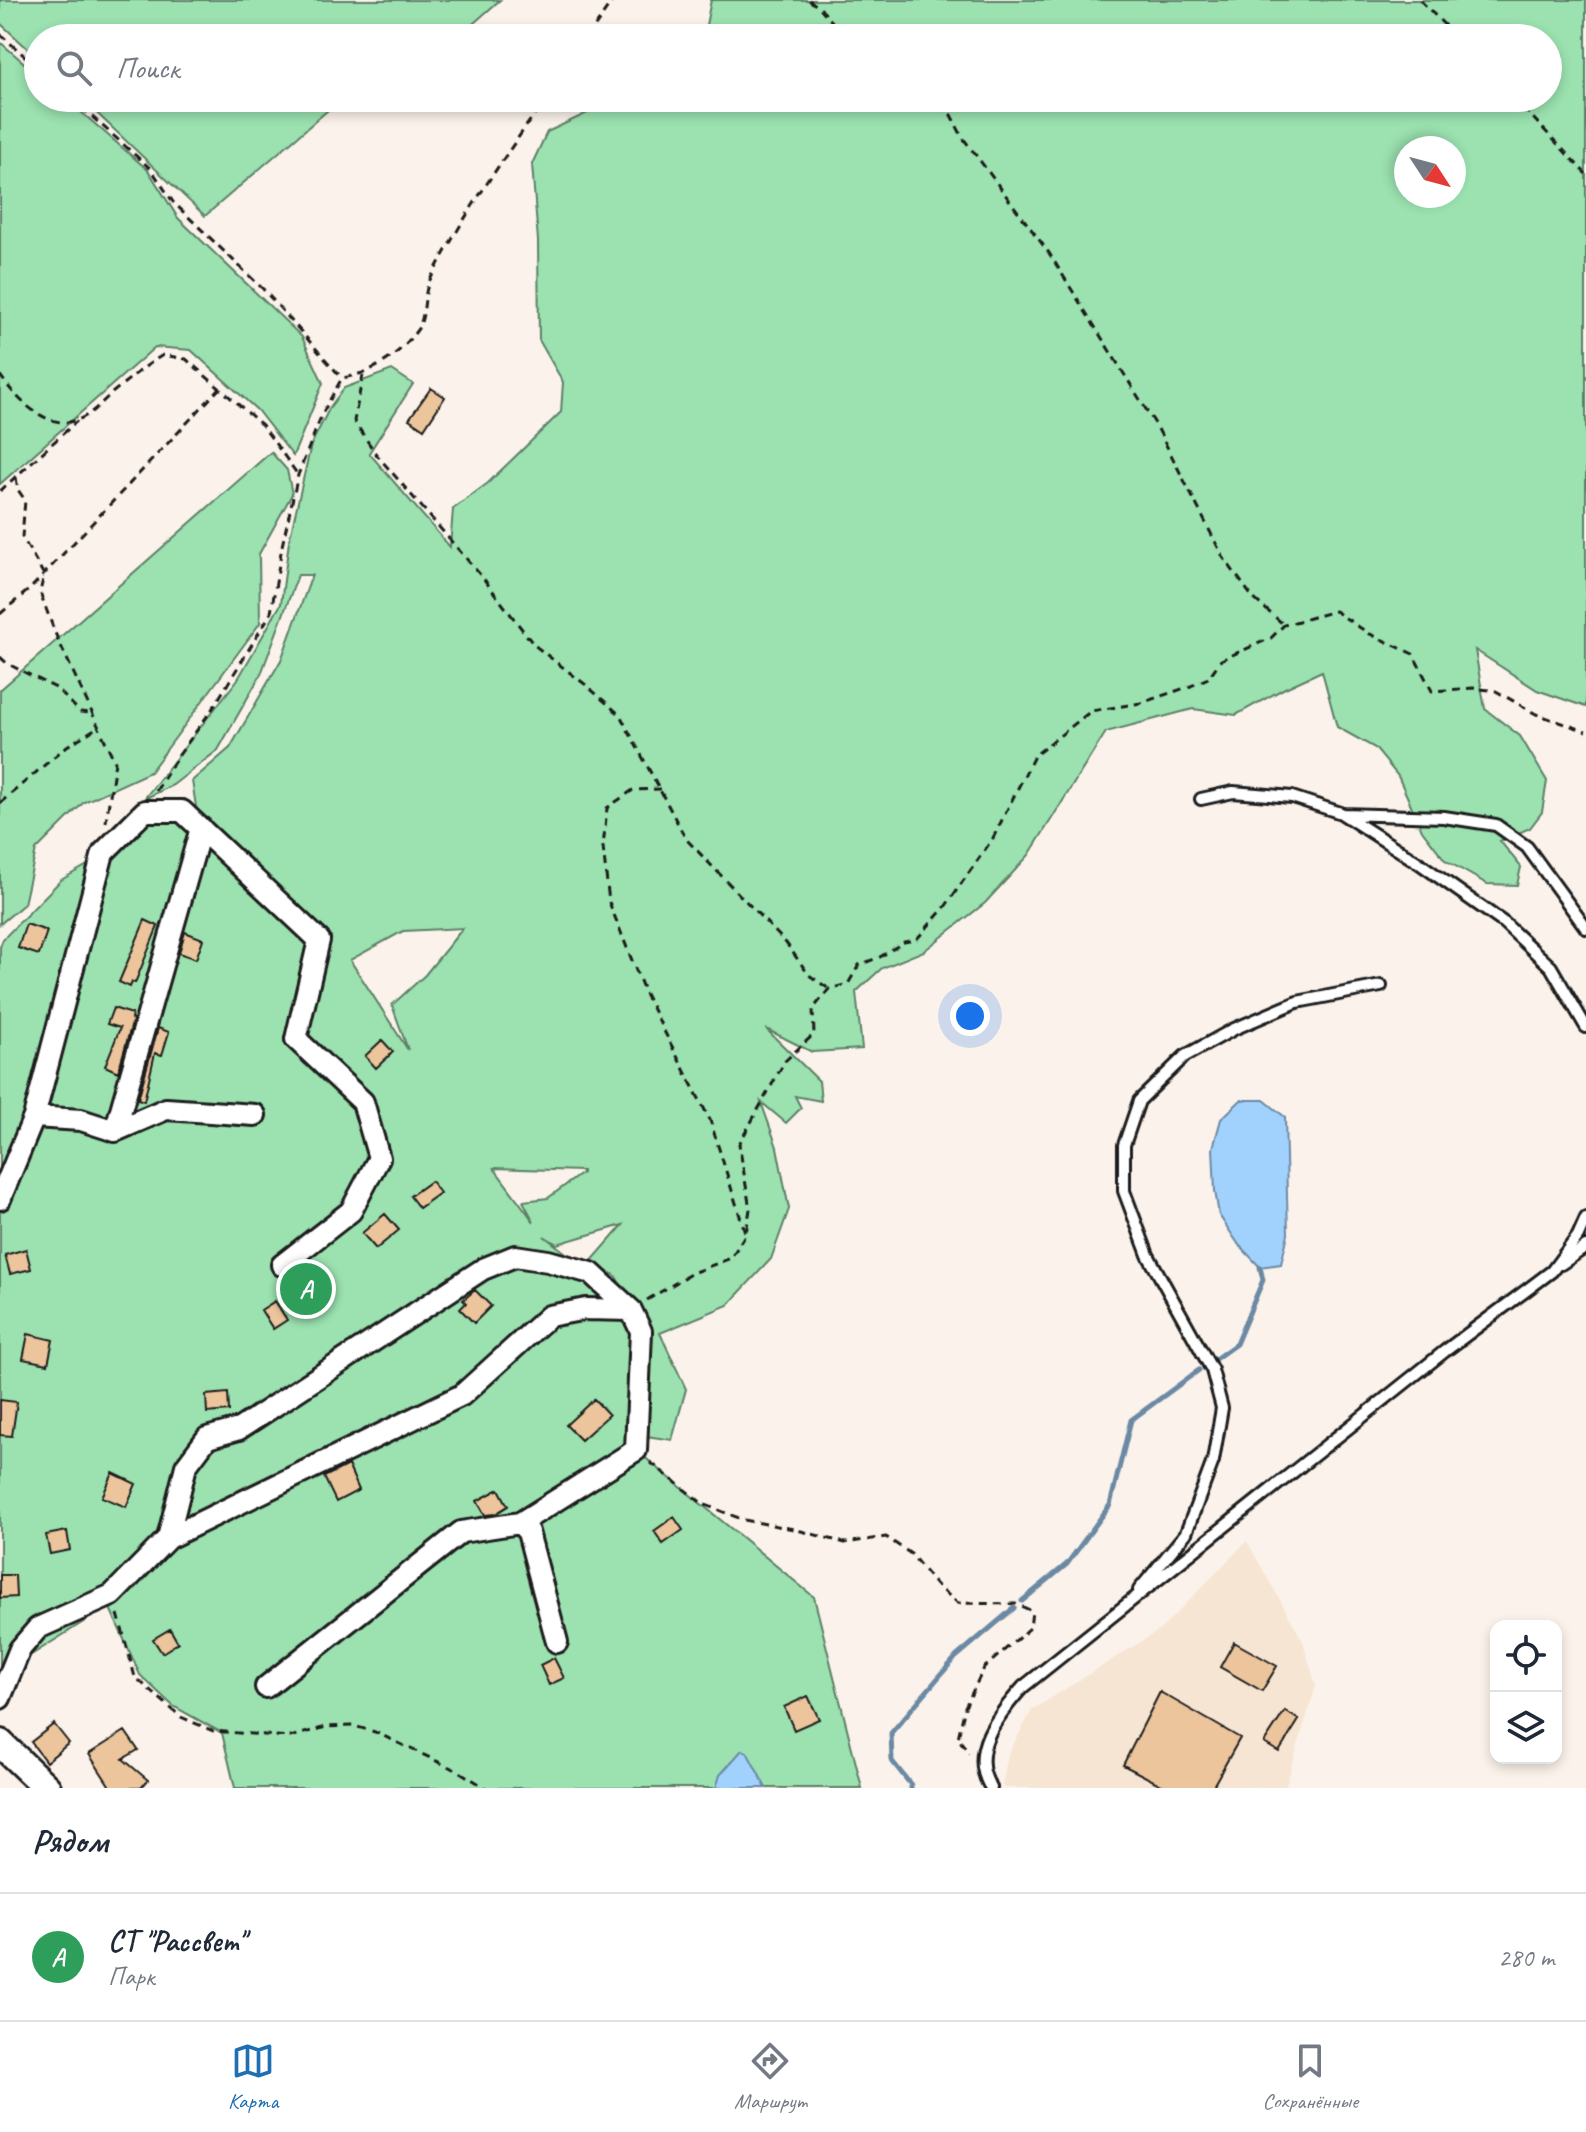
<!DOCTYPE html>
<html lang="ru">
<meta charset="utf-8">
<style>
body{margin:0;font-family:Caveat,sans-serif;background:#f2f2f3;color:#1f2937}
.controls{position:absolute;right:24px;bottom:24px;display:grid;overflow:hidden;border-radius:16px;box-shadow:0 4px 12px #0003}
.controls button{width:72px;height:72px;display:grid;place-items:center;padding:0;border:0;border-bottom:2px solid #e0e1e3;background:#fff;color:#1f2937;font:40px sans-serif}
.compass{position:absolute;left:1394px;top:136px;width:72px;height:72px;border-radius:50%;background:#fff;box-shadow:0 4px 12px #0003;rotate:126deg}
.you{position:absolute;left:970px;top:1016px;width:28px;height:28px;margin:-20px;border:6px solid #fff;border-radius:50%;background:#1a73e8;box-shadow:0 0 0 12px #1a73e833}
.badge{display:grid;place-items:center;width:52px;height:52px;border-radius:50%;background:#1f6fb2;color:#fff;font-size:26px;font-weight:700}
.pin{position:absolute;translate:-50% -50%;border:4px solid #fff;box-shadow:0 2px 8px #0006}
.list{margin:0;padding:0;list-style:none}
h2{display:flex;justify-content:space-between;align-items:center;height:104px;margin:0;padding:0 32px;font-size:34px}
h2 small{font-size:26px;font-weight:400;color:#747a83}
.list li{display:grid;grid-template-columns:52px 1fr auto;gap:24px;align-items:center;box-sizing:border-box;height:128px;padding:0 32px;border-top:2px solid #e0e1e3}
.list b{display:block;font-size:30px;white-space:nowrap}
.list p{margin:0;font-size:26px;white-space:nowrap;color:#747a83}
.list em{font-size:26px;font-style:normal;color:#747a83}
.icon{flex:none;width:44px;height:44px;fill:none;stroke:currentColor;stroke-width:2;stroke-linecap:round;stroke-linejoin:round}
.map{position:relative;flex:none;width:1586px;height:1788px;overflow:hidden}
.search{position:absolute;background:#fff;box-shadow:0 4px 12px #0003;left:24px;right:24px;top:24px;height:88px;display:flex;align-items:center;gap:20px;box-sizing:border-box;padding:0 28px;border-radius:44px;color:#747a83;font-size:30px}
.sheet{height:232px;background:#fff}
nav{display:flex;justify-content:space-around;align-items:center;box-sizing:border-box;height:112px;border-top:2px solid #e0e1e3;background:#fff;font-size:22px;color:#747a83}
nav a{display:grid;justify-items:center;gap:4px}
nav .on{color:#1f6fb2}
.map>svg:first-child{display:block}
.built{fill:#f6e5d3}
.green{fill:#9be2b0;stroke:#5c7f66;stroke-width:2;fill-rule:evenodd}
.water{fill:#a1d2fe;stroke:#6c89a4;stroke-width:2}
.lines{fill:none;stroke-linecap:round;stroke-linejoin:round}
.stream{stroke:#6c89a4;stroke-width:5}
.building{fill:#ecc59c;stroke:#1c1c1c;stroke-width:2}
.service-casing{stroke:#1c1c1c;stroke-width:16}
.minor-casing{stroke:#1c1c1c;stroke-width:26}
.tertiary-casing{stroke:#1c1c1c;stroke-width:32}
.path{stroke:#1c1c1c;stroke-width:3;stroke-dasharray:8 6;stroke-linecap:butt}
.service{stroke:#fff;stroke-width:10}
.minor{stroke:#fff;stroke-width:20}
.tertiary{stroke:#fff;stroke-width:26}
</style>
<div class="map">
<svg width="1586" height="1788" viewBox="0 0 1586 1788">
<rect width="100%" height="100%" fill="#fbf3eb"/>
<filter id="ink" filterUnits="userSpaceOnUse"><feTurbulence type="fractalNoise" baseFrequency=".0125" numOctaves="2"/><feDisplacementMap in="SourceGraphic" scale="16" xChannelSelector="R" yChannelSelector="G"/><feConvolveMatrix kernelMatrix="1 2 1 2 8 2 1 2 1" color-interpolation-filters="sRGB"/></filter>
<g filter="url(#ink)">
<path class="built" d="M1247 1541 1303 1641 1316 1686 1285 1788H1004L1002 1786 1008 1754 1032 1710 1161 1629Z"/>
<path class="green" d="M0 0H500L457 38H412L398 30V38H38V58L0 23Z
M711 0H1586V707L1537 690 1475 650 1485 709 1520 736 1547 781 1542 812 1530 828 1500 841 1521 867 1517 885 1487 884 1445 860 1422 830 1398 776 1375 748 1337 727 1322 671 1283 689 1236 715 1193 709 1106 732 1029 855 985 903 924 951 882 968 856 992 862 1049 812 1052 766 1029 819 1081 821 1101 795 1096 801 1108 786 1123 761 1102 777 1147 789 1209 771 1259 728 1305 660 1333 686 1389 672 1440 646 1436 642 1455 814 1597 862 1788H235L222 1733 173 1706 140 1675 109 1606 1 1674 0 1671V947L3 939 61 880 114 850 160 814 197 813 192 781 230 748 281 660 312 575H298L261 674 218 750 173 785 144 799 238 679 281 604 289 541 311 445 330 407 344 388 392 370 413 384 369 453 450 547 453 509 488 483 561 412 563 382 539 340 538 241 532 164 547 132 619 98H1548V38H713L706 25ZM1406 148H1454V196H1406ZM463 928 425 975 392 1005 408 1050 350 960 403 931ZM494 1168 582 1171V1173L548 1198 523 1201 534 1222ZM623 1225 589 1264 615 1275 631 1303 544 1236 557 1244Z
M0 42 38 75V98H65L148 170 178 218 302 337 323 383 293 456 257 410 191 350 155 347 0 484Z
M81 98H342L205 216Z
M271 452 287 470 292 494 259 554 260 623 150 772 84 802 36 850 24 904 0 924V690Z"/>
<path class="water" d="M1241 1100H1264L1285 1117 1288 1234 1281 1264 1260 1267 1239 1245 1219 1215 1215 1191 1213 1148 1221 1119Z
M742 1750 747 1752 766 1788H716L720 1775Z"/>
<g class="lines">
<path class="stream" d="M1215 1359 1236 1344 1263 1280 1260 1267
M1022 1601 1067 1564 1110 1505 1131 1420 1199 1370
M911 1788V1785L892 1761 891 1733 956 1657 1014 1608"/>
</g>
<path class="building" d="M431 388 445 397 424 429 409 419Z
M145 920 158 926 135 983 132 982 130 987 119 982Z
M26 924 47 931 39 955 18 948Z
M185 932 203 939 196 959 179 953Z
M113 1008 132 1014 131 1019 133 1020 118 1072 105 1066 120 1028 107 1024Z
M158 1028 169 1032 162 1055 155 1053 144 1101 138 1099Z
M382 1040 393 1052 376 1068 365 1056Z
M431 1181 440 1193 419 1208 410 1196Z
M385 1214 399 1230 376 1249 362 1233Z
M26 1249 31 1269 10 1274 5 1255Z
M475 1290 491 1306 474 1323 460 1309 466 1303 463 1300Z
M275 1301 287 1320 273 1329 261 1310Z
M28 1334 53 1340 48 1364 23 1359Z
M228 1393 229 1411 207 1413 206 1395Z
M594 1399 609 1415 581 1440 566 1425Z
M0 1400 17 1402 12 1436 0 1435Z
M348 1465 359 1490 336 1502 324 1477Z
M113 1473 136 1484 126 1507 102 1497Z
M499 1489 508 1506 495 1514 485 1515 477 1501Z
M674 1517 683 1530 663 1544 654 1531Z
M67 1531 70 1550 50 1554 46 1535Z
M0 1575H15L16 1597 0 1598Z
M170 1629 178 1643 162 1653 153 1639Z
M1234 1642 1277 1666 1262 1691 1220 1667Z
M554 1658 564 1678 549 1685 540 1665Z
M1160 1692 1240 1738 1212 1788H1167L1123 1765Z
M808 1696 819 1719 794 1730 784 1707Z
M1285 1711 1299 1720 1279 1752 1264 1743Z
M54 1724 69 1743 46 1762 31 1742Z
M125 1731 138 1750 123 1759 148 1780 141 1788H111L89 1754Z"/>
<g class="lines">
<defs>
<path id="service" d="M1201 799 1233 792 1292 797 1341 813 1419 863 1504 923 1551 967 1586 1027
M1343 814 1444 817 1496 825 1527 847 1586 928
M1561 1264 1586 1247
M1139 1590 1186 1533 1213 1461 1222 1408 1212 1370 1148 1255 1124 1191V1145L1139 1101 1185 1056 1234 1029 1297 1002 1381 986
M991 1788C967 1752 999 1714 1023 1687L1445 1351 1552 1271 1578 1236 1586 1218"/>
<path id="minor" d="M34 1117 81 1120 115 1131 201 828
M115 1131 166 1109 255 1115
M0 1199 34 1117 103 853 145 811H182L319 940 296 1039 363 1102 379 1158 351 1211 282 1265
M520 1523 528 1532 557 1642
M168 1538 186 1466 207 1438 239 1429 483 1269 515 1256 548 1261 591 1273 631 1310
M0 1698 20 1649 38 1628 112 1595 168 1538 462 1395 549 1316 586 1309 631 1310 641 1331 636 1450 520 1523 461 1532 266 1687"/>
<path id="tertiary" d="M0 1743 47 1788"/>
</defs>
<use href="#service" class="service-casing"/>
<use href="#minor" class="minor-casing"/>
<use href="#tertiary" class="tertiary-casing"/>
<path class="path" d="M809 0 821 9 846 38
M1420 0 1457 38
M0 34 38 68
M587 38 613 0
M71 98 151 169 173 202 263 289 342 378
M927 98 951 115 963 138 1049 253 1157 427 1223 557 1253 598 1284 625
M1514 98 1586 174
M0 375C15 398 47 431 77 420 90 416 102 402 112 393 129 379 145 366 163 355L186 359 262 425 298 475
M363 375 354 421 376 454 483 578 534 645 586 685 620 715 686 839 786 943 809 975 829 989
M16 477 18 490 25 500 22 537 44 575 40 592 55 633 115 762 106 822
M0 491 77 421
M0 614 31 588 219 389
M0 657 8 664 56 688 80 712 92 713
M661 789 633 790 607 808 603 847 609 902 646 996 710 1120 745 1232
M156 791 176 759 213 708 271 613 282 546 298 475 322 414 342 378C374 373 398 356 417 330 427 316 422 293 431 278 464 214 505 156 546 98
M0 803 67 746 98 727
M647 1300 692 1273 731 1258 746 1233 750 1209 739 1144 785 1061 814 1034 813 1009 829 989 848 984 859 965 880 957 904 942 916 940 945 907 993 838 1034 756 1091 711 1141 703 1191 686 1208 678 1221 660 1271 638 1284 625 1335 611 1368 633 1413 654 1432 691 1473 688 1496 691 1536 714 1586 731
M650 1462 703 1504 744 1520 794 1529 845 1543 886 1537 911 1554 936 1585 958 1603 1016 1604 1032 1611 1030 1628 984 1668 965 1707 958 1738 969 1753
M118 1614 135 1677 181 1717 213 1731 290 1737 326 1727 354 1726 375 1732 460 1772 486 1788"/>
<use href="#service" class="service"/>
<use href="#minor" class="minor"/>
<use href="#tertiary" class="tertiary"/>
</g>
</g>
</svg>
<div class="controls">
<button><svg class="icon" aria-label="locate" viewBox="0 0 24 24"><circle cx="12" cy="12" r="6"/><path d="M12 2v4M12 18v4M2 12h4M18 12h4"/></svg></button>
<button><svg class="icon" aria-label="layers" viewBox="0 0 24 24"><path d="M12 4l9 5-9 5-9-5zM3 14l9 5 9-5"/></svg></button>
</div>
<svg class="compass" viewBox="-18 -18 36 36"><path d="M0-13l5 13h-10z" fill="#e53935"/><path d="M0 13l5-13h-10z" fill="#747a83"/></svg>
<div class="you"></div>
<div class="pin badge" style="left:306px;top:1289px;background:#2e9e5b">A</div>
<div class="search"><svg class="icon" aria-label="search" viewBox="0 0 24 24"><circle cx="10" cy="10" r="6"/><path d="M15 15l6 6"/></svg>Поиск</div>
</div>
<section class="sheet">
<h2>Рядом<small></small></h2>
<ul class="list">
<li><span class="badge" style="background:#2e9e5b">A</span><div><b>СТ &quot;Рассвет&quot;</b><p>Парк</p></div><em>280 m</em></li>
</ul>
</section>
<nav>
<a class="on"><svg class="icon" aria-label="map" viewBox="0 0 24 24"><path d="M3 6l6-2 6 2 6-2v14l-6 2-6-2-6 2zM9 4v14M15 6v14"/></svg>Карта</a>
<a><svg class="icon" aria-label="directions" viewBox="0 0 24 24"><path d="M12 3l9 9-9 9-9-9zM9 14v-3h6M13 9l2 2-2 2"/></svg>Маршрут</a>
<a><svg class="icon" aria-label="saved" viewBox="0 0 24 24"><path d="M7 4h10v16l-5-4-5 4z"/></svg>Сохранённые</a>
</nav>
